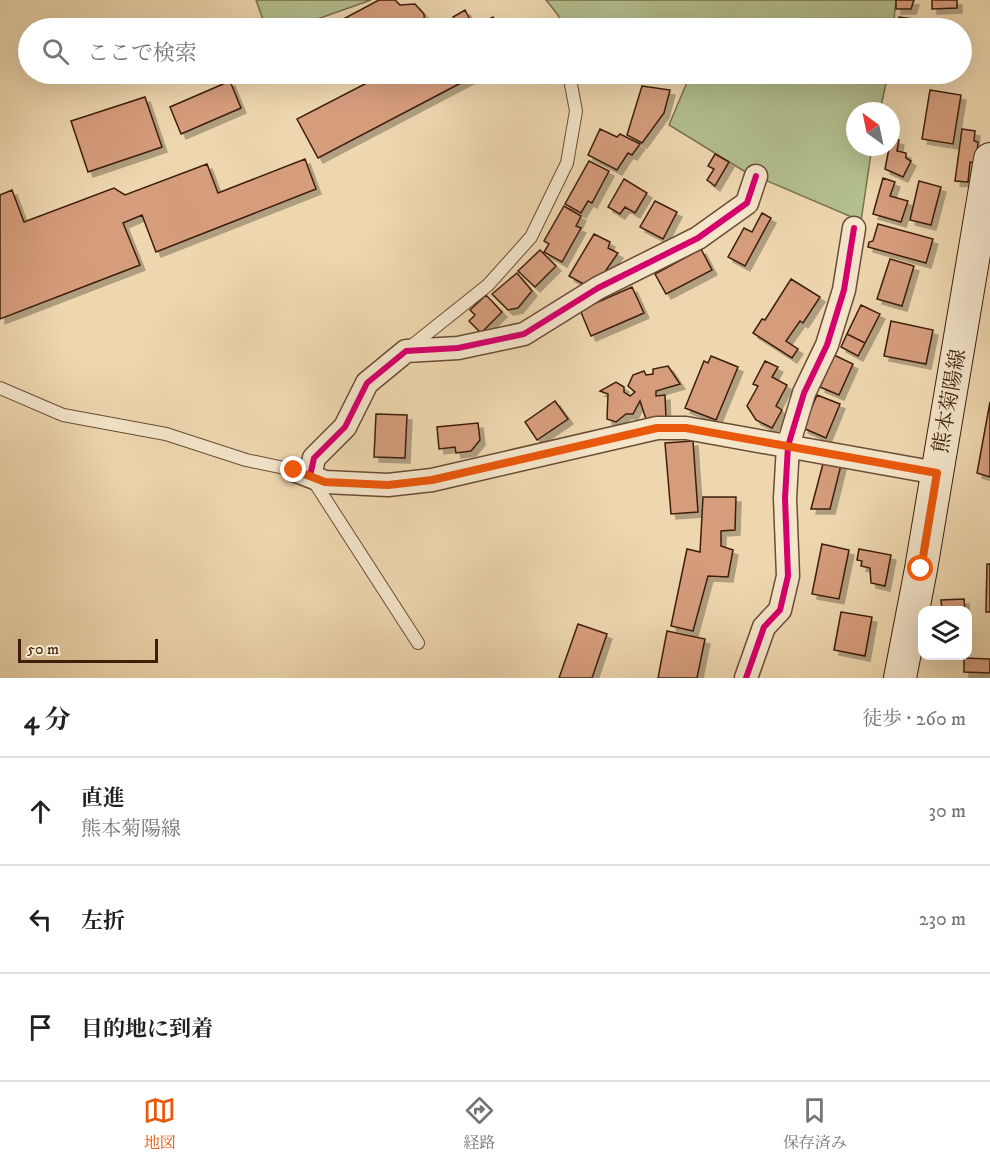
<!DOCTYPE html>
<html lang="ja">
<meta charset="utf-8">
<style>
body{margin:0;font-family:"IM FELL DW Pica","Noto Serif JP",serif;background:#f6f6f6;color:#202124}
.controls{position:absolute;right:18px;bottom:18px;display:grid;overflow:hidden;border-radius:12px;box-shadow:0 6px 24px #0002}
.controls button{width:54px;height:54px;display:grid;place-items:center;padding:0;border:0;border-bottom:2px solid #e0e0e0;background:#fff;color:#202124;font:30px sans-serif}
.compass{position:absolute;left:846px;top:102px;width:54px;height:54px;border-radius:50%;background:#fff;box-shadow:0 6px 24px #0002;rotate:327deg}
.scale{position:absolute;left:18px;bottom:15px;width:140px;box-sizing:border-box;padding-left:6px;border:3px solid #3e1f0b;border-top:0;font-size:16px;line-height:21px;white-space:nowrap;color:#3e1f0b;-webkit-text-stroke:4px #f4e5cb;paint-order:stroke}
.stop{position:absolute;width:18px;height:18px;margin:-14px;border:4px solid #ea580c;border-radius:50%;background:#fff}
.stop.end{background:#ea580c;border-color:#fff;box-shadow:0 2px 6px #0008}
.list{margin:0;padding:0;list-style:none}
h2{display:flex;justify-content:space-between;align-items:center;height:78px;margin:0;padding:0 24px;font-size:26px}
h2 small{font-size:20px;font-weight:400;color:#757577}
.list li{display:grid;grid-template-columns:39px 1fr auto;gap:18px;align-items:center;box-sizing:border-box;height:108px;padding:0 24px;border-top:2px solid #e0e0e0}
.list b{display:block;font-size:22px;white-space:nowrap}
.list p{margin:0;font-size:20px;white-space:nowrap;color:#757577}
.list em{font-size:20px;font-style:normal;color:#757577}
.icon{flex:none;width:33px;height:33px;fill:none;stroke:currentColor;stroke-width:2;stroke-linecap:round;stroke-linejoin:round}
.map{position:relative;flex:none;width:990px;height:678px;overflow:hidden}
.search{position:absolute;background:#fff;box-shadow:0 6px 24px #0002;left:18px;right:18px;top:18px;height:66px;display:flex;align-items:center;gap:15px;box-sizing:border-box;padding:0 21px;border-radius:33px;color:#757577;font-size:22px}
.sheet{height:402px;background:#fff}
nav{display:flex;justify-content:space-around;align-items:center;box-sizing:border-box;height:84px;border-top:2px solid #e0e0e0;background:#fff;font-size:16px;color:#757577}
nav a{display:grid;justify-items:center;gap:3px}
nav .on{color:#ea580c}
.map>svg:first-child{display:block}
.green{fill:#b3bf8f;stroke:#786f4d;stroke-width:1.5}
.building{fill:#d69d7d;stroke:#3e1f0b;stroke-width:1.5;filter:url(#shadow)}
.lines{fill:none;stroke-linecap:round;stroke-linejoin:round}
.lane-casing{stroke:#6a4d34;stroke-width:14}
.street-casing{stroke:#6a4d34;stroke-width:25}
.secondary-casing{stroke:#3e1f0b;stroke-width:34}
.lane{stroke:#f4e5cb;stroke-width:12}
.street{stroke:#f4e5cb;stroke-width:22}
.secondary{stroke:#f4e5cb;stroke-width:32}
.cycleway-casing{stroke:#f4e5cb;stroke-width:10}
.cycleway{stroke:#d6006c;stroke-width:6}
.route{stroke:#ea580c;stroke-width:8}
.labels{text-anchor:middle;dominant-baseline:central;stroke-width:4.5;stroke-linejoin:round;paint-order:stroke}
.street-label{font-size:21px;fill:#3e1f0b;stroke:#f4e5cb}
</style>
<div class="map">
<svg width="990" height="678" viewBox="0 0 990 678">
<defs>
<filter id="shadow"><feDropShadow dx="5" dy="5" stdDeviation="0" flood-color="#0004"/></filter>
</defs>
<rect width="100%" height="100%" fill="#eed7af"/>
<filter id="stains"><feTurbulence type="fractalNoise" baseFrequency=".00333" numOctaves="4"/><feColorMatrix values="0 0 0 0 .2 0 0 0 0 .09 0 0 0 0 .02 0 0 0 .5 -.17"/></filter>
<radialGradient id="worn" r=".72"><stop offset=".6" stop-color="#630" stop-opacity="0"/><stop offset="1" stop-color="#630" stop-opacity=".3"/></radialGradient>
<path class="green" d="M256 0H371L292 28H266Z
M546 0H896L893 28H682L681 23 654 22 563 28 558 15Z
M687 74H888L880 111H855V147H872L861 221 744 171 669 125 688 80Z"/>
<path class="building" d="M379 0H395L400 5 415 4 424 14 425 28H334L332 25Z
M896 0H914L911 9H896Z
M932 0H957V8L932 9Z
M465 10 474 27 493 17 499 28H459L453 17Z
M899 17 920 20 919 28H897Z
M384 74H478L318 158 297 119Z
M230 81 241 108 181 134 170 107Z
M642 86 670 90 664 113 642 143 627 135Z
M930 90 961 95 953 144 922 139Z
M145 97 162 147 88 172 71 121Z
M600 129 617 137 620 134 640 144 632 155 628 153 617 170 588 155Z
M962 129 975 131 974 141 978 142 976 163 970 162 968 182 955 181Z
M891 138 899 140 897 151 906 153V158L911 161 903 177 885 169Z
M715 154 729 162 715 186 707 180 714 169 708 166Z
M305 159 316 189 156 252 142 215 123 223 140 265 0 319V195L12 190 24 222 114 188 125 195 207 164 218 193Z
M589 161 609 171 592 203 588 201 581 213 565 204Z
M883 178 895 182 890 196 908 201 901 222 873 214Z
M624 179 647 193 635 213 625 207 620 214 608 207Z
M919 181 941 187 931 225 910 220Z
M655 201 677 212 663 239 640 227Z
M564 206 581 216 576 226 581 228 562 262 544 252 549 244 544 241Z
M762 213 771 218 745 266 728 257 744 228 752 232Z
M878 224 933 239 926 263 868 247 869 242 873 241Z
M594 234 610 242 608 248 618 253 602 276 599 275 595 283 589 287 569 276Z
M701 249 712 270 666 294 655 274Z
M540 250 556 266 535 287 518 271Z
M890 259 914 266 902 306 877 299Z
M517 273 532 291 518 308 508 310 492 294Z
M791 279 820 297 803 323 800 321 786 341 798 349 792 358 753 333 762 319 765 320Z
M632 287 644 313 591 336 580 310Z
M486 295 502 312 481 333 469 321 475 315 470 310Z
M861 305 880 314 865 343 847 334Z
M891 321 933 330 926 364 884 356Z
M847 334 865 343 858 356 841 347Z
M834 355 853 364 839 395 820 387Z
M711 356 738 367 716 420 685 408 704 361 708 363Z
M765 361 778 367 772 377 787 385 776 406 782 410 772 428 756 420 747 406 758 386 753 384Z
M668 366 680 384 656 391V396L665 395 666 419H646L640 401 633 414H626L616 422 607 419 608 394 600 391 616 382 624 387V392L630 396 635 392 628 386 633 375 644 371 646 375 653 374V369Z
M817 395 840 404 826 438 803 428Z
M555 401 568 419 537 440 525 422Z
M990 402V477L977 473Z
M376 414 407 415 405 458 374 457Z
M478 423 480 440 471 451 456 453 455 447 439 449 437 427Z
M693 441 698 512 671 514 665 443Z
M824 460 841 465 830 509H811Z
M703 497H736L735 530 721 531V546L733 550 728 577 708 576 693 631 671 626 687 549 700 552Z
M822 544 849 550 839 599 812 594Z
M859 549 891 555 885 586 871 583 870 568 861 566 862 561 857 560Z
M987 564H990V612H986Z
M964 599 965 610H942L941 600Z
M841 612 872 617 865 656 834 650Z
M578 624 607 634 592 678H559Z
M667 631 705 639 697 678H658Z
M964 658 990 659V673L964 672Z"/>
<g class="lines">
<defs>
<path id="lane" d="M409 348 488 285 531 237 567 163 576 111 569 74
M0 388 63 415 166 434 246 460 294 470
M313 480 418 643"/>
<path id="street" d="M294 470 325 482 388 485 432 480 657 428H686L937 473
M310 476 314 458 345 427 367 383 406 351 458 348 524 334 598 288 698 238 747 203 756 176
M746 678 764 627 780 610 788 576 785 498 788 446 804 393 827 345 844 290 854 228"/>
<path id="secondary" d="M900 678 921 569 990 159"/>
</defs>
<use href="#lane" class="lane-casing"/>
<use href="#street" class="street-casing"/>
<use href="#secondary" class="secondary-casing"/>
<use href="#lane" class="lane"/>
<use href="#street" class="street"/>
<use href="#secondary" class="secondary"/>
<defs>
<path id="cycleway" d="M294 470 325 482 388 485 432 480 657 428H686L937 473
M310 476 314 458 345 427 367 383 406 351 458 348 524 334 598 288 698 238 747 203 756 176
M746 678 764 627 780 610 788 576 785 498 788 446 804 393 827 345 844 290 854 228"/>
</defs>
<use href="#cycleway" class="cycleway-casing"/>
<use href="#cycleway" class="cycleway"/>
</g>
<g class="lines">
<path class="route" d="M294 470 325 482 388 485 432 480 657 428H686L937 473 921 569"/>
</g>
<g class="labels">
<g class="street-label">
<text transform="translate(950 401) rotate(-80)">熊本菊陽線</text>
</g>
</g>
<rect width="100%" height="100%" filter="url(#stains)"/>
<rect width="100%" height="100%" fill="url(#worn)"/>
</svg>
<div class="controls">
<button><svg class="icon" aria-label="layers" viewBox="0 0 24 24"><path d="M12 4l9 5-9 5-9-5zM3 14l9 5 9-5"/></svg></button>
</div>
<svg class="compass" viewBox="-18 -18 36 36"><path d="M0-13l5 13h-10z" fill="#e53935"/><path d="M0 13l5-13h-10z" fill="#757577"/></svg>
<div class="scale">50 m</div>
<div class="stop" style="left:921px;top:569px"></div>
<div class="stop end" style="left:294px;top:470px"></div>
<div class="search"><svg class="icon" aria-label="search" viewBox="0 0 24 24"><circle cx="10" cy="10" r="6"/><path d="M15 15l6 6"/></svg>ここで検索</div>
</div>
<section class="sheet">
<h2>4 分<small>徒歩 · 260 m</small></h2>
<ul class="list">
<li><svg class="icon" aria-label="ahead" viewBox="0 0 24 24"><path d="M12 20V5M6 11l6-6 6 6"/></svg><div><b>直進</b><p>熊本菊陽線</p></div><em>30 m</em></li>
<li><svg class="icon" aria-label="left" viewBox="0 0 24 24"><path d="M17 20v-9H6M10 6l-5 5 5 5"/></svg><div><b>左折</b></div><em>230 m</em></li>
<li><svg class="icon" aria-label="arrive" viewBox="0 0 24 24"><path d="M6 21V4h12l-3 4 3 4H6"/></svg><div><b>目的地に到着</b></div></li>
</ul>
</section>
<nav>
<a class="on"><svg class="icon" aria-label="map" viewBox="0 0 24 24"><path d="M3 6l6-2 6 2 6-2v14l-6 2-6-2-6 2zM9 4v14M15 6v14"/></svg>地図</a>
<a><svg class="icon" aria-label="directions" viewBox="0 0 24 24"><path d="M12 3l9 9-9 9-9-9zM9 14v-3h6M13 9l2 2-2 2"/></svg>経路</a>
<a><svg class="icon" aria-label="saved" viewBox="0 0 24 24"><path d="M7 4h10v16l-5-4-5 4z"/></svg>保存済み</a>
</nav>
